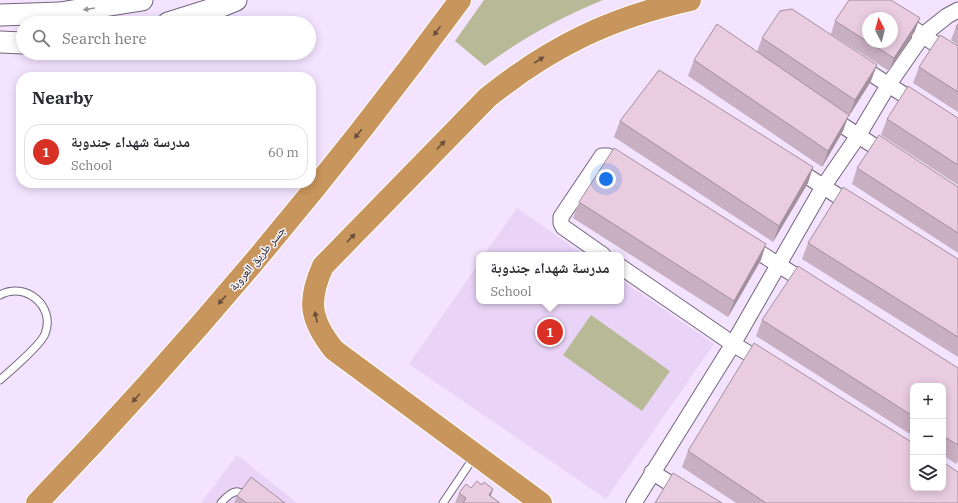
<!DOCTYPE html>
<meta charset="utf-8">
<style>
body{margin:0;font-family:"IBM Plex Serif","Noto Naskh Arabic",serif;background:#f2f2f3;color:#2b2b33}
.controls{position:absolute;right:12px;bottom:12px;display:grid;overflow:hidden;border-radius:8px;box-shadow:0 2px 10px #0003}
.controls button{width:36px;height:36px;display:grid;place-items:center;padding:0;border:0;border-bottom:1px solid #e1e1e2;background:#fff;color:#2b2b33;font:20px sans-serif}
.compass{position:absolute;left:862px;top:12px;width:36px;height:36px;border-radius:50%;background:#fff;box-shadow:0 2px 10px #0003;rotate:353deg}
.you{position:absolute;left:606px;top:179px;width:14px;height:14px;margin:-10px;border:3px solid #fff;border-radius:50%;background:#1a73e8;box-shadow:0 0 0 6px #1a73e833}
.badge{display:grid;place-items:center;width:26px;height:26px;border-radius:50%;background:#d93025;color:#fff;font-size:13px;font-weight:700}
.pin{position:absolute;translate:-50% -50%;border:2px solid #fff;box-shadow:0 1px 4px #0006}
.popup{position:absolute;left:476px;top:252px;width:148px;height:52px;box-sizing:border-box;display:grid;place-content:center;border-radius:8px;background:#fff;filter:drop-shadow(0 1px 3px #0005);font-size:13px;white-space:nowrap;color:#7c7c81}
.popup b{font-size:15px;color:#2b2b33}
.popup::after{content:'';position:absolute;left:50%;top:100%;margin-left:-8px;border:8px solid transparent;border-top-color:#fff}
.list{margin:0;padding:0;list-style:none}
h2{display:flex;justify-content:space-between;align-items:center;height:52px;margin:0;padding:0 16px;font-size:17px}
h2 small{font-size:13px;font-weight:400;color:#7c7c81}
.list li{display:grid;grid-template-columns:26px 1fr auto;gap:12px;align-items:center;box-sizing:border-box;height:56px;margin:0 8px 8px;padding:0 8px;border:1px solid #e1e1e2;border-radius:16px}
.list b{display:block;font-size:15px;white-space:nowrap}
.list p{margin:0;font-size:13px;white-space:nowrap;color:#7c7c81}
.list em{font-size:13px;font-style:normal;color:#7c7c81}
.icon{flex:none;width:22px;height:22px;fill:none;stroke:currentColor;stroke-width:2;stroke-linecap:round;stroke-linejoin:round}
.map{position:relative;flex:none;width:958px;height:503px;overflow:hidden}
.search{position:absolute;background:#fff;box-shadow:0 2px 10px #0003;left:16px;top:16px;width:300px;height:44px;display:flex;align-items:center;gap:10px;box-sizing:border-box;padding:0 14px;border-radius:22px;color:#7c7c81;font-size:15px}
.panel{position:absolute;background:#fff;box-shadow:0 2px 10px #0003;left:16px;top:72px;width:300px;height:116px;border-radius:16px}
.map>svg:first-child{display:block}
.built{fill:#e9d4f7}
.green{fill:#b8ba97}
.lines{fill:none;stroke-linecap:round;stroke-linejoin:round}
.lane-casing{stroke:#73657d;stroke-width:9}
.street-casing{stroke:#73657d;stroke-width:17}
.secondary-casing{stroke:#73657d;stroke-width:23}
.highway-casing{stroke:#fff;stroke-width:24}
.lane{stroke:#fff;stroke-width:7}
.street{stroke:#fff;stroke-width:15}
.secondary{stroke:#fff;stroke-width:21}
.highway{stroke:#c8955c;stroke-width:22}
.wall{fill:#c8afc1}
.shaded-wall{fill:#a38f9d}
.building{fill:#e9cce0;stroke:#a38f9d;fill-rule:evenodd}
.oneway{fill:#99979b}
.oneway2{fill:#6a503c}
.labels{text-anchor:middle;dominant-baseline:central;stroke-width:3;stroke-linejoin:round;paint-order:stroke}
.street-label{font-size:12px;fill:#1d1721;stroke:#f9f6fb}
</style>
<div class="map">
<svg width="958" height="503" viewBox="0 0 958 503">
<rect width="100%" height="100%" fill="#f3e3ff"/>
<path class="built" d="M517 208 584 255H484Z
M479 263V301H621V280L714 344 606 499 409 364Z
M237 455 297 503H201Z"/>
<path class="green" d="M484 0H603C561 17 521 39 485 66L455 41Z
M591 315 670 371 642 411 563 355Z"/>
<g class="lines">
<defs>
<path id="lane" d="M0 295C25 281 56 306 45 334 41 345 10 371 0 380
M221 503C236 485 240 491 256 503
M443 503 474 457"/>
<path id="street" d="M914 29 958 60
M856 64 920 105
M828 116 888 155
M793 167 855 207
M746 244 810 285
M603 255 563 227 561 223V217L602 156H608L626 168
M621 267 733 344 766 364
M652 472 701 503
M634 503 733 344 823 187 858 136 889 84 923 35 947 16 958 10"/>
<path id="secondary" d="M0 15 60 13 142 0
M168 23 219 7 236 0
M0 42 23 43"/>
<path id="highway" d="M37 503C189 345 330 177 460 0
M541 503 334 350C310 320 307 301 323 266L488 97C552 46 610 18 690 0"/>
</defs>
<use href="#lane" class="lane-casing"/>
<use href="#street" class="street-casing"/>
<use href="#secondary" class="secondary-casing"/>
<use href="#highway" class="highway-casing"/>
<use href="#lane" class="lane"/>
<use href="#street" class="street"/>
<use href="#secondary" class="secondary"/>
<use href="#highway" class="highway"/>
</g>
<path class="wall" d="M835 21 915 31 889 71 831 34Z
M958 24V45L951 40 956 27Z
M762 38 871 81 849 116 848 115 843 131 822 167 688 76 694 60 757 52Z
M958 46V112L913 83 919 67Z
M958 118V185L881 135 887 119Z
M620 121 813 167 808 183 773 242 614 137Z
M857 168 958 187V253L852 184Z
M579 202 761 260 728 317 573 218Z
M808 243 958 259V357L802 259Z
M762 320 958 368V461L956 464 943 455V386H913V436L756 336Z
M688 451 958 503H736L682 467Z
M482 485 493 489 491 496 500 503H455L459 493Z
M237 496 285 503H234Z"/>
<path class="shaded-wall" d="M920 18 915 31 889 71 894 58Z
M877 65 871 81 849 116 855 100Z
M849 115 843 131 822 167 828 151Z
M813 167 808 183 773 242 779 226Z
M766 244 761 260 728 317 734 301Z
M493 489 488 503 489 495Z"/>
<path class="building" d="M849 0H891L920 18 894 58 835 21ZM868 18H892V42H868Z
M792 9 877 65 855 100 762 38 780 11Z
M717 24 849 115 828 151 694 60Z
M958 24V29L956 27Z
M940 35 958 46V92L919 67Z
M659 70 813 167 779 226 620 121Z
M908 86 958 118V165L887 119Z
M879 135 958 187V233L857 168Z
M614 148 766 244 734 301 579 202Z
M843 187 958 259V337L808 243Z
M798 266 958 368V445L943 436V386H913V416L762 320Z
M754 343 913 443V488H943V462L958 472V503H766L688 451Z
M673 473 722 503H655Z
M251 477 285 503H247L237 496Z
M477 481 482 485 484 482 493 489 489 495 500 503H463L466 498 459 493 466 484 471 488Z"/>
<defs><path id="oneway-solid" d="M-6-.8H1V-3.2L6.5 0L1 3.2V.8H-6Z"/></defs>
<use class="oneway" href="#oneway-solid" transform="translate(89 9) rotate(171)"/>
<g class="oneway2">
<use href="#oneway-solid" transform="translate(437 31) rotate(126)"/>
<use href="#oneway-solid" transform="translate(539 60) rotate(-32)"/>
<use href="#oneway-solid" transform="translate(358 134) rotate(128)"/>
<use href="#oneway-solid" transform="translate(441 145) rotate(-46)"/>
<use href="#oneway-solid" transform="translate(351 238) rotate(-46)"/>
<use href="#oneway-solid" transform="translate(222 300) rotate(131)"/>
<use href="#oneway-solid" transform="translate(316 317) rotate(-102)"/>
<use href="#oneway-solid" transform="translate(136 398) rotate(132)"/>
</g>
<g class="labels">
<g class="street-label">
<text transform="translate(257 258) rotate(-50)">جسر طريق العروبة</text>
</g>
</g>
</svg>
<div class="controls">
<button>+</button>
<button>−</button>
<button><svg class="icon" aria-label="layers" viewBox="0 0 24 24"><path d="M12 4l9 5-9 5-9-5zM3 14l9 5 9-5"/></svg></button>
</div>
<svg class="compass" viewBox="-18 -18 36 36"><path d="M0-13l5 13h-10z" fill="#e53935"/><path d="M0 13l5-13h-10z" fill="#7c7c81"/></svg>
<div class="you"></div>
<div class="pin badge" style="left:550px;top:332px">1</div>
<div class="popup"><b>مدرسة شهداء جندوبة</b>School</div>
<div class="search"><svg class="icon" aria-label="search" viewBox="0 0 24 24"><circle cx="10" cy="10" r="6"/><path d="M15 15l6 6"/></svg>Search here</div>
<section class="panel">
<h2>Nearby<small></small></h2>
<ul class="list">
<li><span class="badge">1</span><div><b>مدرسة شهداء جندوبة</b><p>School</p></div><em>60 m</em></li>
</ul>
</section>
</div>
